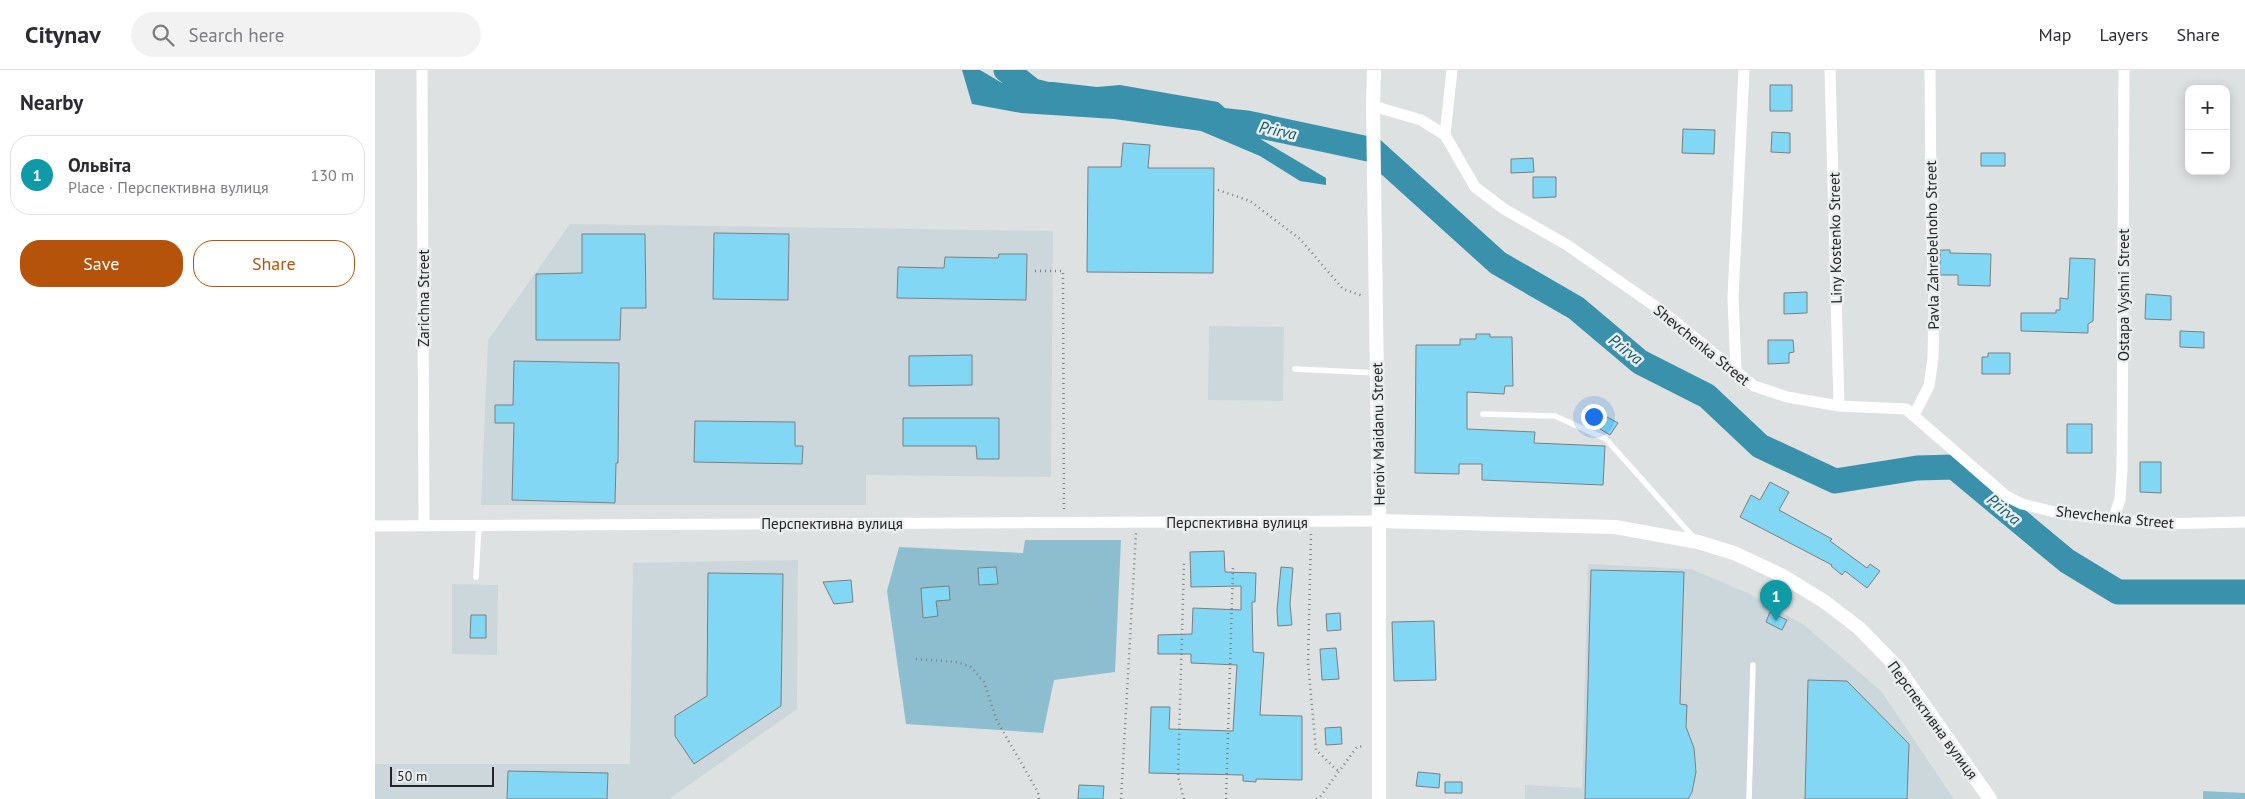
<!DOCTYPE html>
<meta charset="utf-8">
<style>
body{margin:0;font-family:"PT Sans",sans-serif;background:#f2f2f3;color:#2b2b33}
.controls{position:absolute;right:15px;top:15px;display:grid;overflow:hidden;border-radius:10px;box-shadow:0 2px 12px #0003}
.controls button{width:45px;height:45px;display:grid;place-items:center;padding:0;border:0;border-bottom:1px solid #e1e1e2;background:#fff;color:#2b2b33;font:25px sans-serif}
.scale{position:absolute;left:15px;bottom:12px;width:104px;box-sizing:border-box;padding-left:5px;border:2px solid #232425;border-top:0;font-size:14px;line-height:18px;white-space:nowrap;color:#232425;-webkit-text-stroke:4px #eaeeef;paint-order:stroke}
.you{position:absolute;left:1218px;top:346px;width:18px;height:18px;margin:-12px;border:4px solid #fff;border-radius:50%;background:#1a73e8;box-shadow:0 0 0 8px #1a73e833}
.badge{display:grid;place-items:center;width:32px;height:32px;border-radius:50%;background:#b45309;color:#fff;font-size:16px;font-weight:700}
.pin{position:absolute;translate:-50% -41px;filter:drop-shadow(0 1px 2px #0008)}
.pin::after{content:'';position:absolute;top:26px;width:18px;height:15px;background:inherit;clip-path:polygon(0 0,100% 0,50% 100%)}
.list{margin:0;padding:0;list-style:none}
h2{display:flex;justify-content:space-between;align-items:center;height:65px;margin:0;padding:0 20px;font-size:21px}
h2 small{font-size:16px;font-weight:400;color:#7c7c81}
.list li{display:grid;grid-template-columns:32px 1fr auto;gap:15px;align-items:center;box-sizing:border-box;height:80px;margin:0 10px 10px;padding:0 10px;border:1px solid #e1e1e2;border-radius:20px}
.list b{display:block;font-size:19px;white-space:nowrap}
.list p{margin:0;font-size:16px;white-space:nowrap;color:#7c7c81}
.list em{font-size:16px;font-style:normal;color:#7c7c81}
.actions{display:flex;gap:10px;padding:15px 20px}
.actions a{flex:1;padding:11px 0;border:1px solid #b45309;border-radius:20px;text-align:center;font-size:18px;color:#b45309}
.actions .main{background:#b45309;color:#fff}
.icon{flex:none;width:28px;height:28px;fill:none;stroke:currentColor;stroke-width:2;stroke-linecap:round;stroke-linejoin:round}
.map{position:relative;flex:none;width:1870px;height:729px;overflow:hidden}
header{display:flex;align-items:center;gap:30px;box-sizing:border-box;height:70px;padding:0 25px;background:#fff;border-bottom:1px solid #e1e1e2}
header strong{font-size:24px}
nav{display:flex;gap:28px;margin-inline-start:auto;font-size:18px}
.search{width:350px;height:45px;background:#f2f2f3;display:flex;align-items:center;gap:12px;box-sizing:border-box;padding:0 18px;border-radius:28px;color:#7c7c81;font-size:19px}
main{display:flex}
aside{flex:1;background:#fff}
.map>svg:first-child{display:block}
.built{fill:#ccd7dc}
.green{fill:#8dbed0}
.water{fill:#3991ac}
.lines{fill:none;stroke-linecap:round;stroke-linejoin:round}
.river{stroke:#3991ac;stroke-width:25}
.building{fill:#82d7f4;stroke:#7b7f80}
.path{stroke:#7c7f80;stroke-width:2.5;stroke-dasharray:1 4;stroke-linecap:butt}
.service{stroke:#fff;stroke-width:5.5}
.minor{stroke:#fff;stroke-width:11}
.tertiary{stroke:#fff;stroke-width:14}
.labels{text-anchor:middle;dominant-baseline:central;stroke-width:5;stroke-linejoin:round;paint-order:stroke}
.street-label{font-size:15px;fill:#232425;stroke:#eaeeef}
.water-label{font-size:16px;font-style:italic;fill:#0f576b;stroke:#eaeeef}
</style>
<header>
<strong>Citynav</strong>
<div class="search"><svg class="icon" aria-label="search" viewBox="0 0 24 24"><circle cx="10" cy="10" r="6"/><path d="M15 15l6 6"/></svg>Search here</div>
<nav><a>Map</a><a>Layers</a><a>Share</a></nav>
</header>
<main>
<aside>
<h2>Nearby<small></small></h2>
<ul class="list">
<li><span class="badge" style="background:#0f9aa8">1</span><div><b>Ольвіта</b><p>Place · Перспективна вулиця</p></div><em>130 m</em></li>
</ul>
<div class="actions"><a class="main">Save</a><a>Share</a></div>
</aside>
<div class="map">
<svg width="1870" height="729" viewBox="0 0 1870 729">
<rect width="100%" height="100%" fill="#dde1e2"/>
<path class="built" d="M195 154 678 161 676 407 491 405V435H106L113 270Z
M834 256 909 257 908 331 833 330Z
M423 490 422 639 294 729H0V694H255L258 493Z
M1213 494 1316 499 1375 524 1429 555 1506 621 1579 729H1150V715L1207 718Z
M77 514 123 515 122 585 77 584Z"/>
<path class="green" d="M650 470H746L740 602 679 610 668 663 531 654 512 521 524 477 648 483Z
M1828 721 1870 723V729H1828Z"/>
<path class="water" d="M587 0H605L627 13 678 12 722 17 745 15 843 32 887 70 951 108V115L925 111 885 86 826 61 739 49 646 43 597 34Z"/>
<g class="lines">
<path class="river" d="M631 0 658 21 678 26
M833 49 872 53 998 80 1123 193 1201 238 1265 292 1332 326 1385 376 1460 411 1542 398 1579 397 1692 491 1743 522H1870"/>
</g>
<path class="building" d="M1395 15H1417V41H1395Z
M1308 59 1340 60 1339 84 1307 83Z
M1397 62 1415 63V83L1396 82Z
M748 73 775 75 773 98H839L838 203 712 202 713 97H746Z
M1606 83H1630V96H1606Z
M1158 88 1159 102 1136 103V89Z
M1158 107H1181V127L1158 128Z
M339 163 414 164 413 230 338 229Z
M207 164H270L271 238H246L245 270H161V204L207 203Z
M1565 180H1575V183L1616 184 1615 216 1583 215V205H1565Z
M624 184H652L651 230 522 228 523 197 569 198 570 187 623 188Z
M1695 188 1720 189 1718 251 1713 254V263L1646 261V243H1681V240H1685V228L1693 229Z
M1432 222V243L1409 244V223Z
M1771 224 1796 226V250L1770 249Z
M1805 261 1829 262V278L1805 277Z
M1101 264H1115V267H1137L1138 316H1130L1129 324 1092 322V359L1160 362 1159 373 1230 376 1228 415 1107 410V394H1084V404L1040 403 1041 275H1085V269H1101Z
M1393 270H1418L1419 282 1414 283V293L1393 294Z
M1613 283H1635V304H1607V287H1613Z
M597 285V315L534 316V286Z
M139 291 244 293 243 393H241L240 433 137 430 139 353H120V335H138Z
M1232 347 1243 353 1235 365 1225 359Z
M528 348H624V389H602L601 376H528Z
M320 351 420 352V376H428L427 394 319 392Z
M1692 354H1717V383H1692Z
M1765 392H1786V423L1765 422Z
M1395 412 1414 422 1404 440 1457 469 1455 471 1492 498 1495 494 1505 501 1492 518 1470 501 1467 505 1456 496 1457 495 1365 447 1376 425 1385 430Z
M849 481 850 502 881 503 880 532H877L878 582 889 583 885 645 927 646V710L881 709V712L868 711V705L774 703 776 637H795L794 659 858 661 862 595 816 593V584H783V565L817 564 818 538 866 540V516L816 517 815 482Z
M621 497 623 514 604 515 603 498Z
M906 497 918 498 915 534 917 555 903 556 902 540Z
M1216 500 1309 502 1305 634 1312 635 1311 657 1319 678 1321 702 1317 722 1313 729H1210Z
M333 503 408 504 406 636 319 694 300 666V646L332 626Z
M476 510 478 532 459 534 448 512Z
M574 516 575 530 561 531 563 546 548 548 546 518Z
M1395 542 1412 550 1407 560 1391 552Z
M965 543 966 560 952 561 951 544Z
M96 545H111V568H95Z
M1059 551 1061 610 1019 611 1017 552Z
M961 578 964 609 947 610 945 579Z
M1433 610 1472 611 1534 674 1532 729H1430Z
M966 657 967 674 951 675 950 658Z
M133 701 233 703 232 729H132Z
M1043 702 1065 704 1064 718 1041 716Z
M1070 712H1087V723H1070Z
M704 715 729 716 728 729H703Z"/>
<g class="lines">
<path class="path" d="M843 120 875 131 925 169 968 219 988 226
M660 201H688L689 441
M936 464 933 593 941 680 964 702
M541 589 582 592 596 597 609 612 622 651 663 722 664 729
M746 729 761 463
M809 729 803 707 809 492
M851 729 858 498
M941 729 945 727 982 677 990 676"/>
<path class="service" d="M920 299 1002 303
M1108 344 1180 346 1231 369 1320 469
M101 507 104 454
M1374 729 1378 595"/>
<path class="minor" d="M47 0 49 456
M1455 0 1464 336
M998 36 1046 50 1070 65 1100 117 1129 139 1192 175 1287 241 1379 316 1412 327 1464 336 1531 339 1631 426 1647 434 1688 444 1784 454 1870 452
M1070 65 1077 0
M1361 302 1358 227 1369 0
M1539 345 1554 316 1558 289 1559 240 1556 138 1555 0
M1739 448 1745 429 1747 400 1749 0
M0 456 1004 451"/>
<path class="tertiary" d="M999 0 998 36 1004 451V729
M1004 451 1240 457 1323 472 1359 483 1408 506 1450 532 1484 558 1523 598 1615 729"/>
</g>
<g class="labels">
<g class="street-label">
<text transform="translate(1460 168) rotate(-91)">Liny Kostenko Street</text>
<text transform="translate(1557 175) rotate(-91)">Pavla Zahrebelnoho Street</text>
<text transform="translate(1748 225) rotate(-90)">Ostapa Vyshni Street</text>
<text transform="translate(48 228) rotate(-90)">Zarichna Street</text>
<text transform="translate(1327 275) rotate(39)">Shevchenka Street</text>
<text transform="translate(1003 364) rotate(-91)">Heroiv Maidanu Street</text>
<text transform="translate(1740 447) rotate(6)">Shevchenka Street</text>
<text x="862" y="452">Перспективна вулиця</text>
<text x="457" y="453">Перспективна вулиця</text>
<text transform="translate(1558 650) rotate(54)">Перспективна вулиця</text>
</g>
<g class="water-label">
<text transform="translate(903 60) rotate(12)">Prirva</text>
<text transform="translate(1251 279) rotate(38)">Prirva</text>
<text transform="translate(1629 439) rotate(40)">Prirva</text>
</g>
</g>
</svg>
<div class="controls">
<button>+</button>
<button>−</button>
</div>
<div class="scale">50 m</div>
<div class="you"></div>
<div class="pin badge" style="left:1401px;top:551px;background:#0f9aa8">1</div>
</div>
</main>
